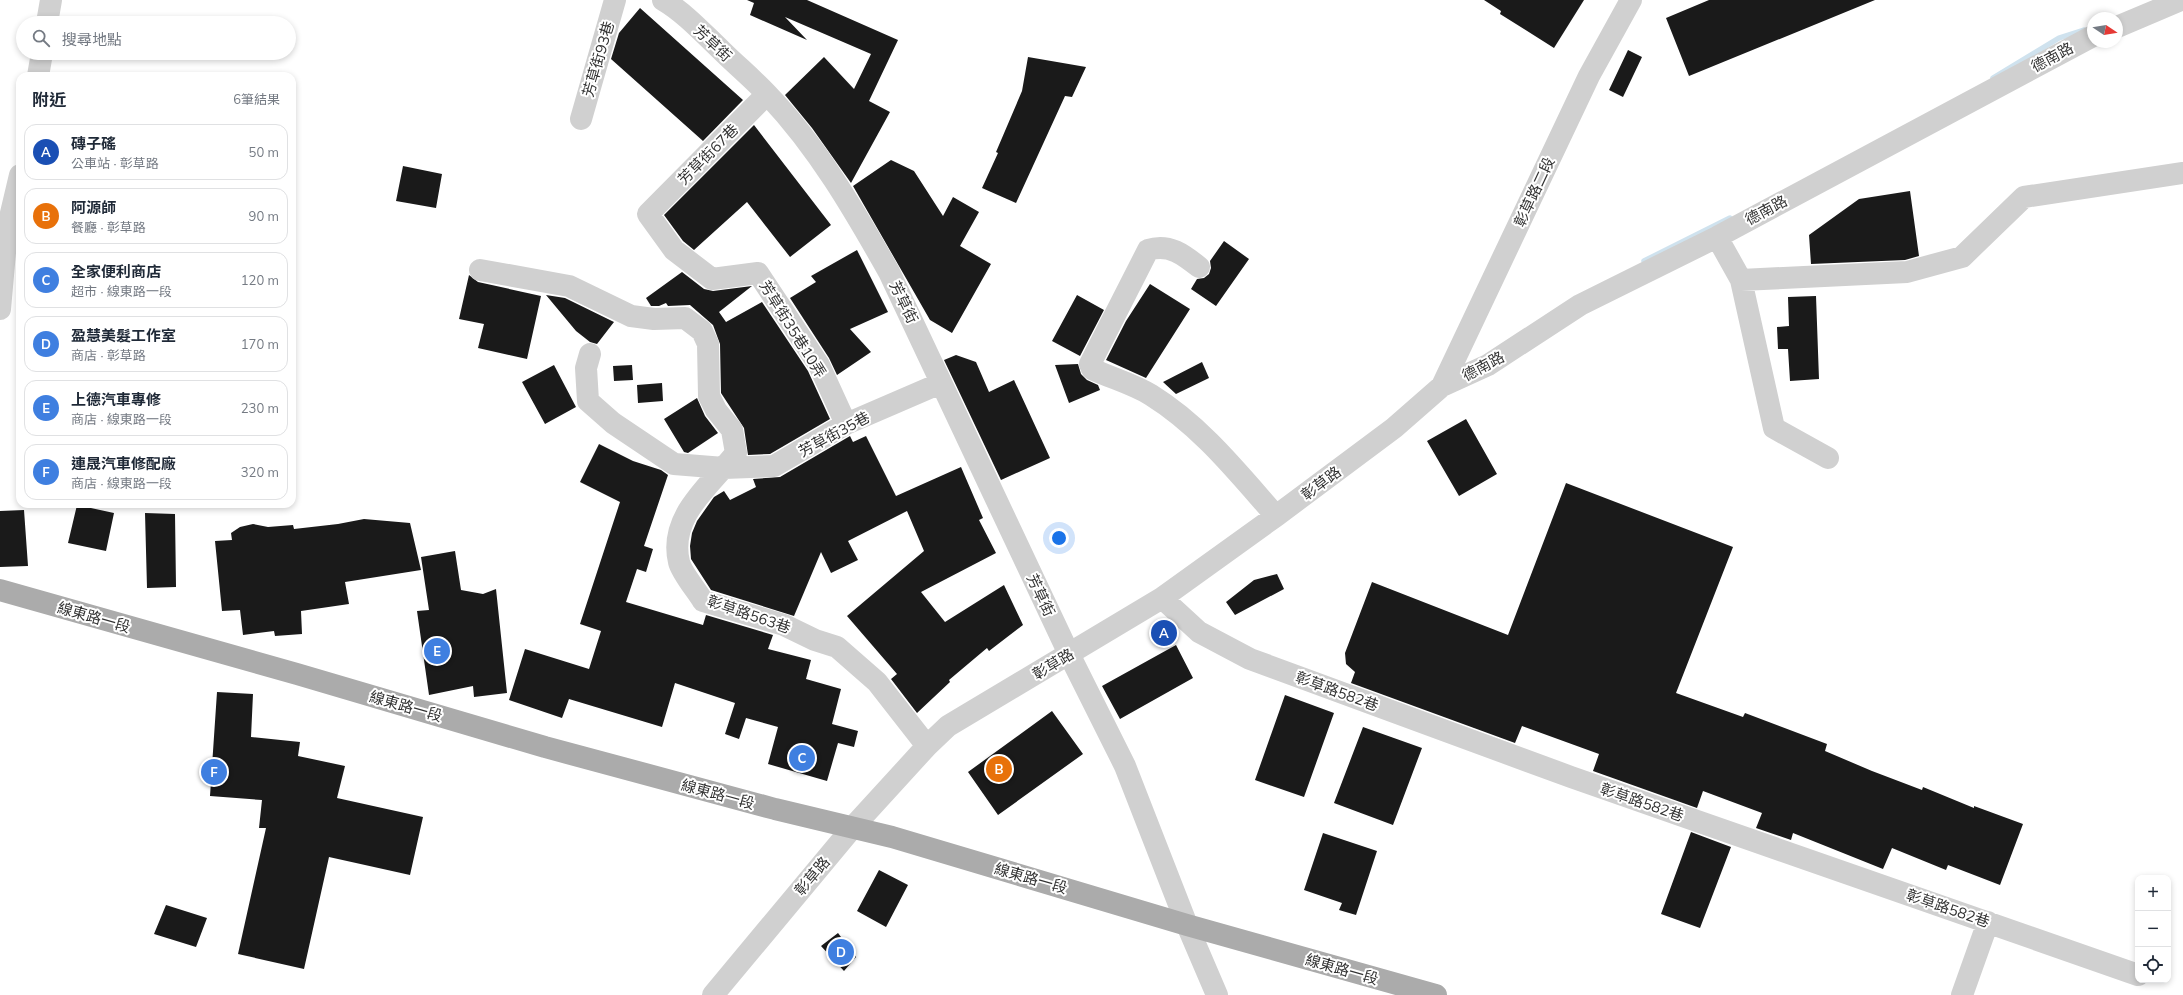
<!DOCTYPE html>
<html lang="zh-TW">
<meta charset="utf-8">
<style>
body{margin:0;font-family:Mulish,"Noto Sans TC",sans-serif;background:#f2f2f3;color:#1f2937}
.controls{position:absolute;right:12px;bottom:12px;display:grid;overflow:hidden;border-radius:8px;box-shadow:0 2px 6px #0003}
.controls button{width:36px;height:36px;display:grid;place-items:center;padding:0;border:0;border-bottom:1px solid #e0e1e3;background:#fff;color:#1f2937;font:20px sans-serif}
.compass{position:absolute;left:2087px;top:12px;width:36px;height:36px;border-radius:50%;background:#fff;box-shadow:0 2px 6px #0003;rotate:102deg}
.you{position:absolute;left:1059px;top:538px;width:14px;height:14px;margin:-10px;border:3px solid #fff;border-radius:50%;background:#1a73e8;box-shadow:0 0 0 6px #1a73e833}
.badge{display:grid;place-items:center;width:26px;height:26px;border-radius:50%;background:#0b8043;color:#fff;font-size:13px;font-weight:700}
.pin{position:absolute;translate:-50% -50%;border:2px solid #fff;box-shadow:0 1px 4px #0006}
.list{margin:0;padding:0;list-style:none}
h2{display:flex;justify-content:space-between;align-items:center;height:52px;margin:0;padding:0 16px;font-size:17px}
h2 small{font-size:13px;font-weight:400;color:#747a83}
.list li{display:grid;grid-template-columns:26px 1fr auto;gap:12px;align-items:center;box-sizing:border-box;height:56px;margin:0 8px 8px;padding:0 8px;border:1px solid #e0e1e3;border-radius:12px}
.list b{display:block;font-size:15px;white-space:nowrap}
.list p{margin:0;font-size:13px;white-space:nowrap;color:#747a83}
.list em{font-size:13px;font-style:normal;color:#747a83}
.icon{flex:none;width:22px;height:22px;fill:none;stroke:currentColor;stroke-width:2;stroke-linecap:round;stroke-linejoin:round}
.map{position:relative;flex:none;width:2183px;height:995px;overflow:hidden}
.search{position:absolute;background:#fff;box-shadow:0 2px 6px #0003;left:16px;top:16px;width:280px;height:44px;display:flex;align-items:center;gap:10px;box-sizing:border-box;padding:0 14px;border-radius:22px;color:#747a83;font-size:15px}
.panel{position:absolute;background:#fff;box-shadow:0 2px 6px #0003;left:16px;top:72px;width:280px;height:436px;border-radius:12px}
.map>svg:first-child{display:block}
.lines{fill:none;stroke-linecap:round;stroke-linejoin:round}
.stream{stroke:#cfe2ee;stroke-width:5.5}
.building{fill:#1a1a1a}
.minor{stroke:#d0d0d0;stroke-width:22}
.major{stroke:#ababab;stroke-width:22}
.labels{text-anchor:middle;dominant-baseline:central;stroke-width:4;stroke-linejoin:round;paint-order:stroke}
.street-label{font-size:15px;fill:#333;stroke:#fff}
</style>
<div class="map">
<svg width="2183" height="995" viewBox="0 0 2183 995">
<rect width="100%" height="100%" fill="#fff"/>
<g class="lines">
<path class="stream" d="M1993 78 2059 38 2084 30
M1644 261 1730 218"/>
</g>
<path class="building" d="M747 0H807L898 40 869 101 890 112 851 183 812 128 785 95 824 57 854 89 871 54 785 17 807 40 750 15 754 3Z
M1484 0H1584L1554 48 1500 14 1501 11Z
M1709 0H1875L1689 76 1666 18Z
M640 8 743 100 703 141 611 59 619 33Z
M1628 50 1642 57 1623 97 1609 90Z
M1028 57 1086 67 1072 97 1065 96 1016 203 982 188 998 153 996 152 1022 91Z
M754 125 831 225 790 257 747 202 694 250 683 241 664 215Z
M891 160 914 171 943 216 953 197 979 212 960 246 991 264 952 333 930 320 853 186Z
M403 166 442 174 436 208 396 201Z
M1910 191 1919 256 1905 260 1811 264 1809 235 1859 199Z
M1224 241 1249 259 1216 306 1191 289 1197 279 1204 278 1209 274 1211 268 1210 261Z
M857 250 888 312 850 329 871 352 837 375 829 358 790 298 816 282 811 276Z
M682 272 704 289 713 291 752 286 719 312 726 322 762 302 808 371 830 419 770 454 748 455 744 428 721 393 720 344 713 325 690 305 668 306 666 303 659 306H651L646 298Z
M469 275 478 282 541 296 527 359 478 348 484 324 459 319Z
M1150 284 1190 309 1146 378 1106 360 1126 321Z
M546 295 565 298 614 322 597 344 590 342 576 331Z
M1077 295 1104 310 1080 356 1052 341Z
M1816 296 1819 379 1790 381 1788 349H1778L1777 327 1789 326 1788 297Z
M956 355 976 362 989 392 1014 380 1050 458 1001 480 944 360Z
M1202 362 1209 378 1176 394 1163 382Z
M1078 364 1081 374 1087 380 1098 385 1100 390 1069 403 1055 365Z
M554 365 576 407 545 424 522 382Z
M632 365 633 380 614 381 613 366Z
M662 383 663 401 638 403 637 385Z
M697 398 705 416 718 433 688 453 684 452 664 419Z
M1466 419 1497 474 1459 496 1427 441Z
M850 436 853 442 866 436 896 496 961 467 983 518 979 520 996 553 921 592 945 622 1004 585 1023 625 989 651 987 648 949 680 950 682 917 713 891 679 897 674 847 616 924 551 907 511 848 541 858 560 831 573 821 552 794 616 711 590 691 559 690 546 692 533 697 521 714 497 724 491 730 500 756 487 753 479 780 477Z
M599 444 633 461 661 470 668 475 644 546 653 549 646 572 637 569 626 602 703 625 706 615 773 635 768 649 811 660 806 679 841 689 832 724 858 731 854 747 838 743 827 781 768 764 778 727 746 718 739 739 725 734 735 703 675 683 662 727 569 699 562 718 509 700 525 649 589 669 601 631 580 624 620 502 580 482Z
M1566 483 1733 547 1676 693 1743 717 1745 713 1827 744 1825 751 1872 771 1922 790 1923 787 1974 808V806L2023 824 2000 885 1948 865 1946 870 1892 848 1883 869 1793 833 1791 840 1756 828 1762 813 1703 791 1697 808 1593 771 1599 754 1522 726 1515 743 1351 683 1355 672 1346 664 1345 653 1372 582 1508 635Z
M77 505 114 513 106 551 68 543Z
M24 510 28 566 0 567V511Z
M145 513 175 514 176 587 147 588Z
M364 519 410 523 421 570 345 582 349 604 301 611 302 634 275 636 274 631 243 635 240 610 222 611 215 541 232 540 231 533 240 527 253 524 268 527 293 525 294 529 338 524Z
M455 551 461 590 483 594 496 589 507 693 474 697 473 686 429 695 417 611 429 610 421 557Z
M1277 574 1284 589 1235 615 1226 602 1254 580Z
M1176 645 1193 678 1120 719 1102 686Z
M217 692 253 694 251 737 300 742 298 756 345 766 337 798 423 817 410 875 329 857 304 969 238 954 266 828H259L262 800 210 796Z
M1285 695 1334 713 1304 797 1255 780Z
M1052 711 1083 754 998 815 968 772Z
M1363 727 1422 748 1393 825 1334 803Z
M1691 832 1731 847 1700 928 1661 914Z
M1323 833 1377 851 1356 915 1339 910 1342 903 1304 890Z
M879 870 908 885 886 927 857 911Z
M166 905 207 918 196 947 154 934Z
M838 933 856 957 844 971 821 946Z"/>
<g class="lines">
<path class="minor" d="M663 0C685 13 703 33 721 50 736 65 753 79 767 94 817 146 854 210 889 272L1069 654 1125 766 1187 925 1217 995
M47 23 51 0
M2117 27 2181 0
M38 76 42 53
M767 94 648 214 674 250 712 279 758 273 819 365 846 424
M581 119 615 0
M1717 237 1741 280 1774 428 1828 458
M1199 267C1184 255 1169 243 1148 250L1090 364 1092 369C1111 378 1133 384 1151 395 1201 426 1238 473 1276 516
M480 270 569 286 631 316 654 319 685 318 702 331 708 344 709 396 716 410 732 430 736 453C711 485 668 516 679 562 681 572 697 591 703 601L784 625 815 640 837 647 877 682 927 746
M1741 280 1907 272 1962 257 2024 197 2183 173
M0 309 7 230 20 175
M590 354 586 368 588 401 613 423 674 464 724 468 774 466 846 424 941 383
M1442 386 1589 76 1631 0
M1162 598 1199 632 1250 659 1571 777 2138 975
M713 995 853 827 927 746 948 726 1162 598 1276 516 1394 428 1442 386 1488 365 1580 305 1717 237 2093 36
M1962 995 1988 922"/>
<path class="major" d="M0 590 297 674 545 747 775 809 892 837 1187 925 1436 995"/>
</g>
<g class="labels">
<g class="street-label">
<text transform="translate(713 43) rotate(43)">芳草街</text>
<text transform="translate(2052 57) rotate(-28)">德南路</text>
<text transform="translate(598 59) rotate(-74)">芳草街93巷</text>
<text transform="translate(708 154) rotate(-45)">芳草街67巷</text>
<text transform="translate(1534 192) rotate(-65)">彰草路二段</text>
<text transform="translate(1766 210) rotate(-28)">德南路</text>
<text transform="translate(904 302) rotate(64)">芳草街</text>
<text transform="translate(793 329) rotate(58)">芳草街35巷10弄</text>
<text transform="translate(1483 366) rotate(-28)">德南路</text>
<text transform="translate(834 434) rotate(-28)">芳草街35巷</text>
<text transform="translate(1321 483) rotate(-37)">彰草路</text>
<text transform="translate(1041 595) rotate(65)">芳草街</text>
<text transform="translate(749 614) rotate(19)">彰草路563巷</text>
<text transform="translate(94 617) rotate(16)">線東路一段</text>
<text transform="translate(1053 664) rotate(-31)">彰草路</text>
<text transform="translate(1337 691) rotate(20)">彰草路582巷</text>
<text transform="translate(406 706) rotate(16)">線東路一段</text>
<text transform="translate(718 794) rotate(15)">線東路一段</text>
<text transform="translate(1642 802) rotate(19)">彰草路582巷</text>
<text transform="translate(812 876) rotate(-50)">彰草路</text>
<text transform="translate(1031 878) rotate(16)">線東路一段</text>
<text transform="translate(1948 908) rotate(19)">彰草路582巷</text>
<text transform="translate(1342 969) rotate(16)">線東路一段</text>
</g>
</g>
</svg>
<div class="controls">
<button>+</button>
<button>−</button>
<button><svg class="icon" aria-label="locate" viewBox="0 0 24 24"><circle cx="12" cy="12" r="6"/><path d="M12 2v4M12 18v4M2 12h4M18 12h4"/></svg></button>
</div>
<svg class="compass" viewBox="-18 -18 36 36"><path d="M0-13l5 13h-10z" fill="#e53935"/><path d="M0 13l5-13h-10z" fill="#747a83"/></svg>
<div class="you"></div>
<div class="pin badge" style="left:1164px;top:633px;background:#1a4fb4">A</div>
<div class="pin badge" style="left:999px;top:769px;background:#e8710a">B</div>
<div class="pin badge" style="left:802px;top:758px;background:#3f7fe0">C</div>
<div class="pin badge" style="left:841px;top:952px;background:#3f7fe0">D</div>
<div class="pin badge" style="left:437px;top:651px;background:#3f7fe0">E</div>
<div class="pin badge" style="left:214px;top:772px;background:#3f7fe0">F</div>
<div class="search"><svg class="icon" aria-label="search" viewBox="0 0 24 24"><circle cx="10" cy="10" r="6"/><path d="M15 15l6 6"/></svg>搜尋地點</div>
<section class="panel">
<h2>附近<small>6筆結果</small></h2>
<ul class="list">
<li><span class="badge" style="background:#1a4fb4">A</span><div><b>磚子磘</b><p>公車站 · 彰草路</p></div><em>50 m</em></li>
<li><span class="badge" style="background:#e8710a">B</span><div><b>阿源師</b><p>餐廳 · 彰草路</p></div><em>90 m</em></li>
<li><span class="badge" style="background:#3f7fe0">C</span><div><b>全家便利商店</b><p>超市 · 線東路一段</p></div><em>120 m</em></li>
<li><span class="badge" style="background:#3f7fe0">D</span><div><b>盈慧美髮工作室</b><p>商店 · 彰草路</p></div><em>170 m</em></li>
<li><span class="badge" style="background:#3f7fe0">E</span><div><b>上德汽車專修</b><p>商店 · 線東路一段</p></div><em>230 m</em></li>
<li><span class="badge" style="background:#3f7fe0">F</span><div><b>連晟汽車修配廠</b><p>商店 · 線東路一段</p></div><em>320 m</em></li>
</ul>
</section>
</div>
